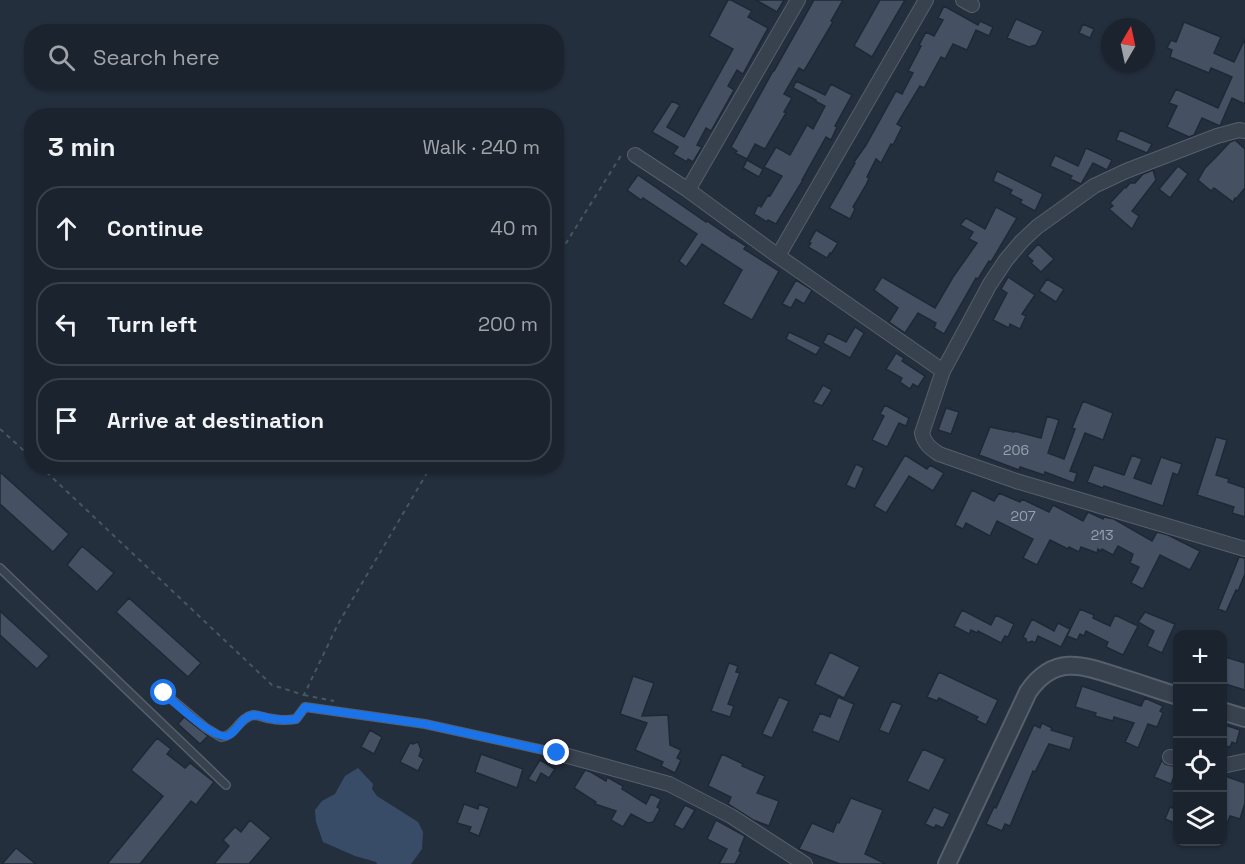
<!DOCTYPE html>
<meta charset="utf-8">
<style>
body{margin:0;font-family:"Space Grotesk",sans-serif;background:#282f3a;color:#f1f3f6}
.controls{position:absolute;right:18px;bottom:18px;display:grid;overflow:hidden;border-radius:12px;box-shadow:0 2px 4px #0004}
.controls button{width:54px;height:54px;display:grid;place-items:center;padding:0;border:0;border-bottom:2px solid #39404a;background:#1b232e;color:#f1f3f6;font:30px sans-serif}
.compass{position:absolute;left:1101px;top:18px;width:54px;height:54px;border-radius:50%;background:#1b232e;box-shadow:0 2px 4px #0004;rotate:9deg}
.stop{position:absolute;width:18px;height:18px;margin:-14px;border:4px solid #1a73e8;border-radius:50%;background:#fff}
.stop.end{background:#1a73e8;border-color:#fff;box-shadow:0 2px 6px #0008}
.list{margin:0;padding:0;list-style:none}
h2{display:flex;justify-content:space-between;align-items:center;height:78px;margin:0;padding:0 24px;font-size:26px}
h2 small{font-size:20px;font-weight:400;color:#a0a4aa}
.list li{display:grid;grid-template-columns:39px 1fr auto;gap:18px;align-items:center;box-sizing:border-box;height:84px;margin:0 12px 12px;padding:0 12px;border:2px solid #39404a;border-radius:24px}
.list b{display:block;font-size:22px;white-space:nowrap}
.list em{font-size:20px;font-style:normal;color:#a0a4aa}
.icon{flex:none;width:33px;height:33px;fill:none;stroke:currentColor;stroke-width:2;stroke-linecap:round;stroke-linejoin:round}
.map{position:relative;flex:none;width:1245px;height:864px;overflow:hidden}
.search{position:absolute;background:#1b232e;box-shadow:0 2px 4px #0004;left:24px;top:24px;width:540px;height:66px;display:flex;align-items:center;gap:15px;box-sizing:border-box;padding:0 21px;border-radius:24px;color:#a0a4aa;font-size:22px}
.panel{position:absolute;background:#1b232e;box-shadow:0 2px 4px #0004;left:24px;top:108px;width:540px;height:366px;border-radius:24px}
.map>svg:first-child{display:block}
.water{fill:#394c67}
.building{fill:#455162;stroke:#1f2835;stroke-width:1.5}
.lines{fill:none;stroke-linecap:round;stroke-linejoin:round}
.service-casing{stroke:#565f6c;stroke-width:10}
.minor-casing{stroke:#565f6c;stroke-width:16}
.tertiary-casing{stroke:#565f6c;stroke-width:20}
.path{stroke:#44595c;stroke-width:2;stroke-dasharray:4.5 4.5;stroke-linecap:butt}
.service{stroke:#38414e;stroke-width:7}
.minor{stroke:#38414e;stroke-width:14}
.tertiary{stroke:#38414e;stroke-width:16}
.route{stroke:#1a73e8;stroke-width:8}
.labels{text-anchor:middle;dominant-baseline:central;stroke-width:4.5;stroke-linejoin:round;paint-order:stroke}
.number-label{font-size:14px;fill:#98a1af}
</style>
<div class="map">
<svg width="1245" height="864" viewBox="0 0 1245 864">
<rect width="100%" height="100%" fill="#242f3e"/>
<path class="water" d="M358 768 373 784 372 789 377 796 418 822 423 832 422 849 411 864H377L376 862 355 856 323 842 316 822 315 810 322 801 335 794 345 776Z"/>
<path class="building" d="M728 0H731L752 11 748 17 768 28 743 74 737 70 728 86 734 90 711 131 706 128 697 145 702 147 693 162 688 159 687 162 673 154 678 147 652 132 672 101 680 105 667 127 684 137 733 49 709 36Z
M756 0H784L777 12Z
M814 0H843L831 21 833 22 804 71 799 68 784 94 792 98 784 112 786 113 765 149 755 144 747 159 735 153 737 151 731 147 773 71H774Z
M880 0H905L872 57 854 46Z
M944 6 978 25 980 21 993 27 989 36 976 30 967 50 953 44 945 59 941 57 924 88 920 86 897 124 902 127 893 145 891 144 881 163 876 159 867 177 869 178 866 185 853 207 855 209 850 219 829 208 855 163 854 162 866 145 896 91 902 94 913 73 908 71 921 46 919 45 926 32 934 36 943 20 938 18Z
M1016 19 1043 31 1036 45 1029 47 1007 38Z
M1184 22 1221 37 1214 53 1234 62 1245 39V104L1232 98 1220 126 1202 118 1194 135 1189 137 1167 127 1177 106 1169 103 1176 89 1218 108 1232 77 1211 68 1209 73 1170 57 1172 50 1167 48 1171 40 1176 42Z
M1083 24 1094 29 1090 38 1079 33Z
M796 81 825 95 831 84 852 95 835 126 837 127 831 140 826 137 802 180H803L776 224 768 220 767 222 754 214 758 205 761 207 768 195 770 196 782 176 764 167 776 147 790 155 807 125 813 129 825 106 815 101 816 100 793 88Z
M1120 130 1152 144 1147 153 1116 140Z
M1235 140 1245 149V188L1236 199 1235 198 1233 202 1214 188 1211 191 1198 180 1205 168 1216 157 1230 142Z
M1086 148 1112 160 1107 170 1093 163 1081 184 1070 179 1072 176 1050 166 1055 155 1078 166Z
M747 160 763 169 759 177 743 168Z
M1178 166 1188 174 1170 198 1159 189Z
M1153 170 1156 180 1132 211 1139 216 1132 229 1109 209 1113 206 1110 203 1125 187 1126 188 1130 183H1135L1143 174Z
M997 171 1043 194 1035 211 1020 203 1022 200 1010 194 1012 190 993 181Z
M638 175 706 222 707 221 732 238V237L746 246 744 249 779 271 752 320 723 304 742 270 702 244 686 267 679 261 697 234 643 198 641 200 627 190Z
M996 207 1017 218 991 262 989 261 978 279 976 278 944 334 934 328 936 323 918 313 905 333 889 322 898 308 874 290 882 277 935 308 953 277 977 243 969 239 973 232 960 225 966 218 985 229Z
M816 230 838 243 831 254 830 253 827 258 808 247 811 243 809 242Z
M1038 244 1054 259 1041 272 1031 263 1033 261 1027 256Z
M1008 277 1035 295 1022 314 1026 316 1020 329 1010 324 1009 328 993 320 1007 293 1001 289Z
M1047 279 1064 289 1056 302 1039 291Z
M796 280 812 290 804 304 796 299 791 308 782 304Z
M855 327 864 333 850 358 823 343 828 333 846 342Z
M789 332 821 347 816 355 786 339Z
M896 353 904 358 902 361 925 376 918 387 913 384 910 389 900 382 902 378 886 369Z
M823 385 832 390 822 406 813 402Z
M1083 401 1113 413 1103 440 1085 433 1070 471 1077 473 1074 483 1045 472 1044 475 1020 467 1019 470 979 455 990 427 1014 432V431L1041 438 1047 416 1059 420 1048 453 1064 459 1075 429 1072 428Z
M885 405 909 418 906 426 899 423 887 447 872 440 884 416 880 414Z
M946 408 959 412 951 434 938 430Z
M1216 437 1227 440 1216 475 1229 479 1228 482 1245 488V517L1232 513 1234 507 1197 495Z
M905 455 927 469 930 465 944 473 933 491 909 476 886 513 874 506Z
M1132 455 1142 459 1134 478 1151 484 1161 457 1182 464 1178 475 1173 473 1163 506 1104 486 1103 488 1087 482 1094 465 1124 475Z
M856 464 864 468 855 489 846 485Z
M0 472 69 534 53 552 0 504Z
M972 490 994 501 999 493 1020 502 1022 499 1049 512 1053 505 1083 521 1088 512 1103 519 1104 517 1114 519 1152 541 1157 532 1168 535 1200 551 1190 570 1160 555 1143 589 1131 583 1139 567 1130 563 1133 554 1118 546 1113 555 1102 549 1101 551 1098 549 1097 553 1081 547 1079 552 1069 547 1068 549 1050 540 1037 565 1023 558 1033 539 997 521 990 536 966 523 963 529 955 525Z
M82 546 114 573 97 592 67 565Z
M1239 557 1245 558V574L1238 591 1236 590 1226 612 1218 609Z
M129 598 201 663 188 677 116 612Z
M1080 609 1094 615 1093 618 1110 626 1115 615 1138 626 1123 655 1106 647 1108 642 1086 631 1084 636 1080 634 1077 640 1067 636Z
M962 610 991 625 996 615 1014 624 1008 637 1005 636 1001 643 978 631 977 633 971 630 969 634 954 626Z
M0 611 49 656 37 669 0 635Z
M1145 612 1175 624 1162 653 1147 646 1154 631 1138 622Z
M1032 619 1054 631 1058 623 1070 629 1061 647 1038 636 1035 643 1032 641 1027 643 1026 639 1023 637Z
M830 652 860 667 844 698 815 684Z
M1222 656 1245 663V690L1222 683Z
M729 663 738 666 736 672 740 673 728 704 734 706 730 717 711 711Z
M939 672 998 700 986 725 976 720 978 717 939 698 937 701 927 697Z
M633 676 654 683 642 716 668 715 670 745 681 750 677 758 681 760 675 773 661 766 663 762 635 750 647 723 620 714Z
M1082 686 1141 706 1145 698 1163 706 1160 711 1163 713 1157 727 1148 724 1138 748 1125 742 1134 723 1114 717 1113 721 1095 716 1096 713 1075 707Z
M779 697 789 701 772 738 762 734Z
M838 697 854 704 839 742 812 731 820 713 830 717Z
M892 701 902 705 889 734 879 730Z
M184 717 208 736 200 744 178 724Z
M1042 723 1052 728 1051 730 1074 737 1070 750 1049 744 1035 772 1033 771 1010 826 1005 824 1002 831 986 824 994 807 996 808 1034 725 1040 728Z
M1222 724 1240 730 1236 744 1232 742 1230 747 1222 745Z
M370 730 382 737 374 754 361 747Z
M157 738 171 749 167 754 185 768 190 763 214 782 196 805 191 801 140 864H107L163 796 131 770Z
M418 742 421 750 419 756 424 759 418 771 400 762 410 743 413 744Z
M923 749 945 759 929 791 907 781Z
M481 754 523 769 517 788 475 772Z
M722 754 743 764 742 766 765 776 757 793 779 801 769 826 753 820 728 804 731 797 708 786Z
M540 760 555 769 549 778 541 773 536 783 528 779Z
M1162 760 1165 764 1178 767 1171 784 1154 777Z
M585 770 591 772 606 781 607 777 623 786 622 789 646 804 651 794 661 799 657 807 660 809 653 822 648 823 631 814 623 827 611 820 616 811 595 804 596 802 574 788Z
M1222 775 1245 783V803L1240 819 1230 816 1223 834Z
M851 798 883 810 865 854 886 864H840L799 849 812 823 833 832 837 822 839 823Z
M464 804 478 809 479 804 489 808 479 836 469 832 471 827 457 823Z
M685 805 695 810 683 830 674 825Z
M934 807 950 814 943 828 936 825 934 828 925 824Z
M1170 807 1178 810V816L1175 823 1165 819Z
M250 820 271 838 249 864H214L229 846 223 840 235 827 241 832Z
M716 820 745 836 739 851 741 852 735 864H719L727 849 707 839Z
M16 848 36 864H2Z"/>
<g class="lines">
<defs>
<path id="service" d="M0 568 226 785
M164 693 206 728 221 737C236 736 238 718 253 715 257 715 263 717 267 718 278 720 285 721 296 719L305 707 425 724 557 753"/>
<path id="minor" d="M798 0 688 190 778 256 943 371
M963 0 972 5
M1245 131 1239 130 1217 136 1126 171 1094 186 1037 227 1022 241 1006 260 990 284 943 371 922 433C924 443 930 448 939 454L1016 481 1245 549
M635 155 688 190
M778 256 926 0
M557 753 669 784 731 816 805 864
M1170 757 1178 758
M1222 766 1245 761"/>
<path id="tertiary" d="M1222 711 1245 718
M947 864 1028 692C1054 654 1083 665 1119 677 1139 683 1158 690 1178 696"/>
</defs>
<use href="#service" class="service-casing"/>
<use href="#minor" class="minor-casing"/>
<use href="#tertiary" class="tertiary-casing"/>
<path class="path" d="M556 259 622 154
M0 429 32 458
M40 466 272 685 304 695 338 624 431 466
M304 695 334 701"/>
<use href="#service" class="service"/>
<use href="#minor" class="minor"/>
<use href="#tertiary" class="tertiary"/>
</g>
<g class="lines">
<path class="route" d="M164 693C174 702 217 743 229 735 238 730 242 716 254 715 259 715 264 717 268 718 278 720 286 721 296 719L305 707 425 724 557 753"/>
</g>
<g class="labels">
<g class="number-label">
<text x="1016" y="450">206</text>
<text x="1023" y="516">207</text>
<text x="1102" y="535">213</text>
</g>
</g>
</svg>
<div class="controls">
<button>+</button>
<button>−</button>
<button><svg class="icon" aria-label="locate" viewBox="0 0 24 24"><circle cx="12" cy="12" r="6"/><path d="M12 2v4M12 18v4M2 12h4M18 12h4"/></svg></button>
<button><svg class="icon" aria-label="layers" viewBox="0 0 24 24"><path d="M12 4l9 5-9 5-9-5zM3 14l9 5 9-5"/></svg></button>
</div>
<svg class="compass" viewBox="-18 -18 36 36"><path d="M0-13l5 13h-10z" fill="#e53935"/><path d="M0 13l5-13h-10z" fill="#a0a4aa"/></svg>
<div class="stop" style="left:164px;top:693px"></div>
<div class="stop end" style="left:557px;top:753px"></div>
<div class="search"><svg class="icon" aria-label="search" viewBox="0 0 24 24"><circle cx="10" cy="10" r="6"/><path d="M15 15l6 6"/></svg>Search here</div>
<section class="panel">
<h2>3 min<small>Walk · 240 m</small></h2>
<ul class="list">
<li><svg class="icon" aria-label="ahead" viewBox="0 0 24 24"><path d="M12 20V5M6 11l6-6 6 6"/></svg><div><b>Continue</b></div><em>40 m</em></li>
<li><svg class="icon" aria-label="left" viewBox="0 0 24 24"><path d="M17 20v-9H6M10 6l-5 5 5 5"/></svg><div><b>Turn left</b></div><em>200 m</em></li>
<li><svg class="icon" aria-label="arrive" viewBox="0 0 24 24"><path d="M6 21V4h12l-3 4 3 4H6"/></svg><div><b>Arrive at destination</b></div></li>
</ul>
</section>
</div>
